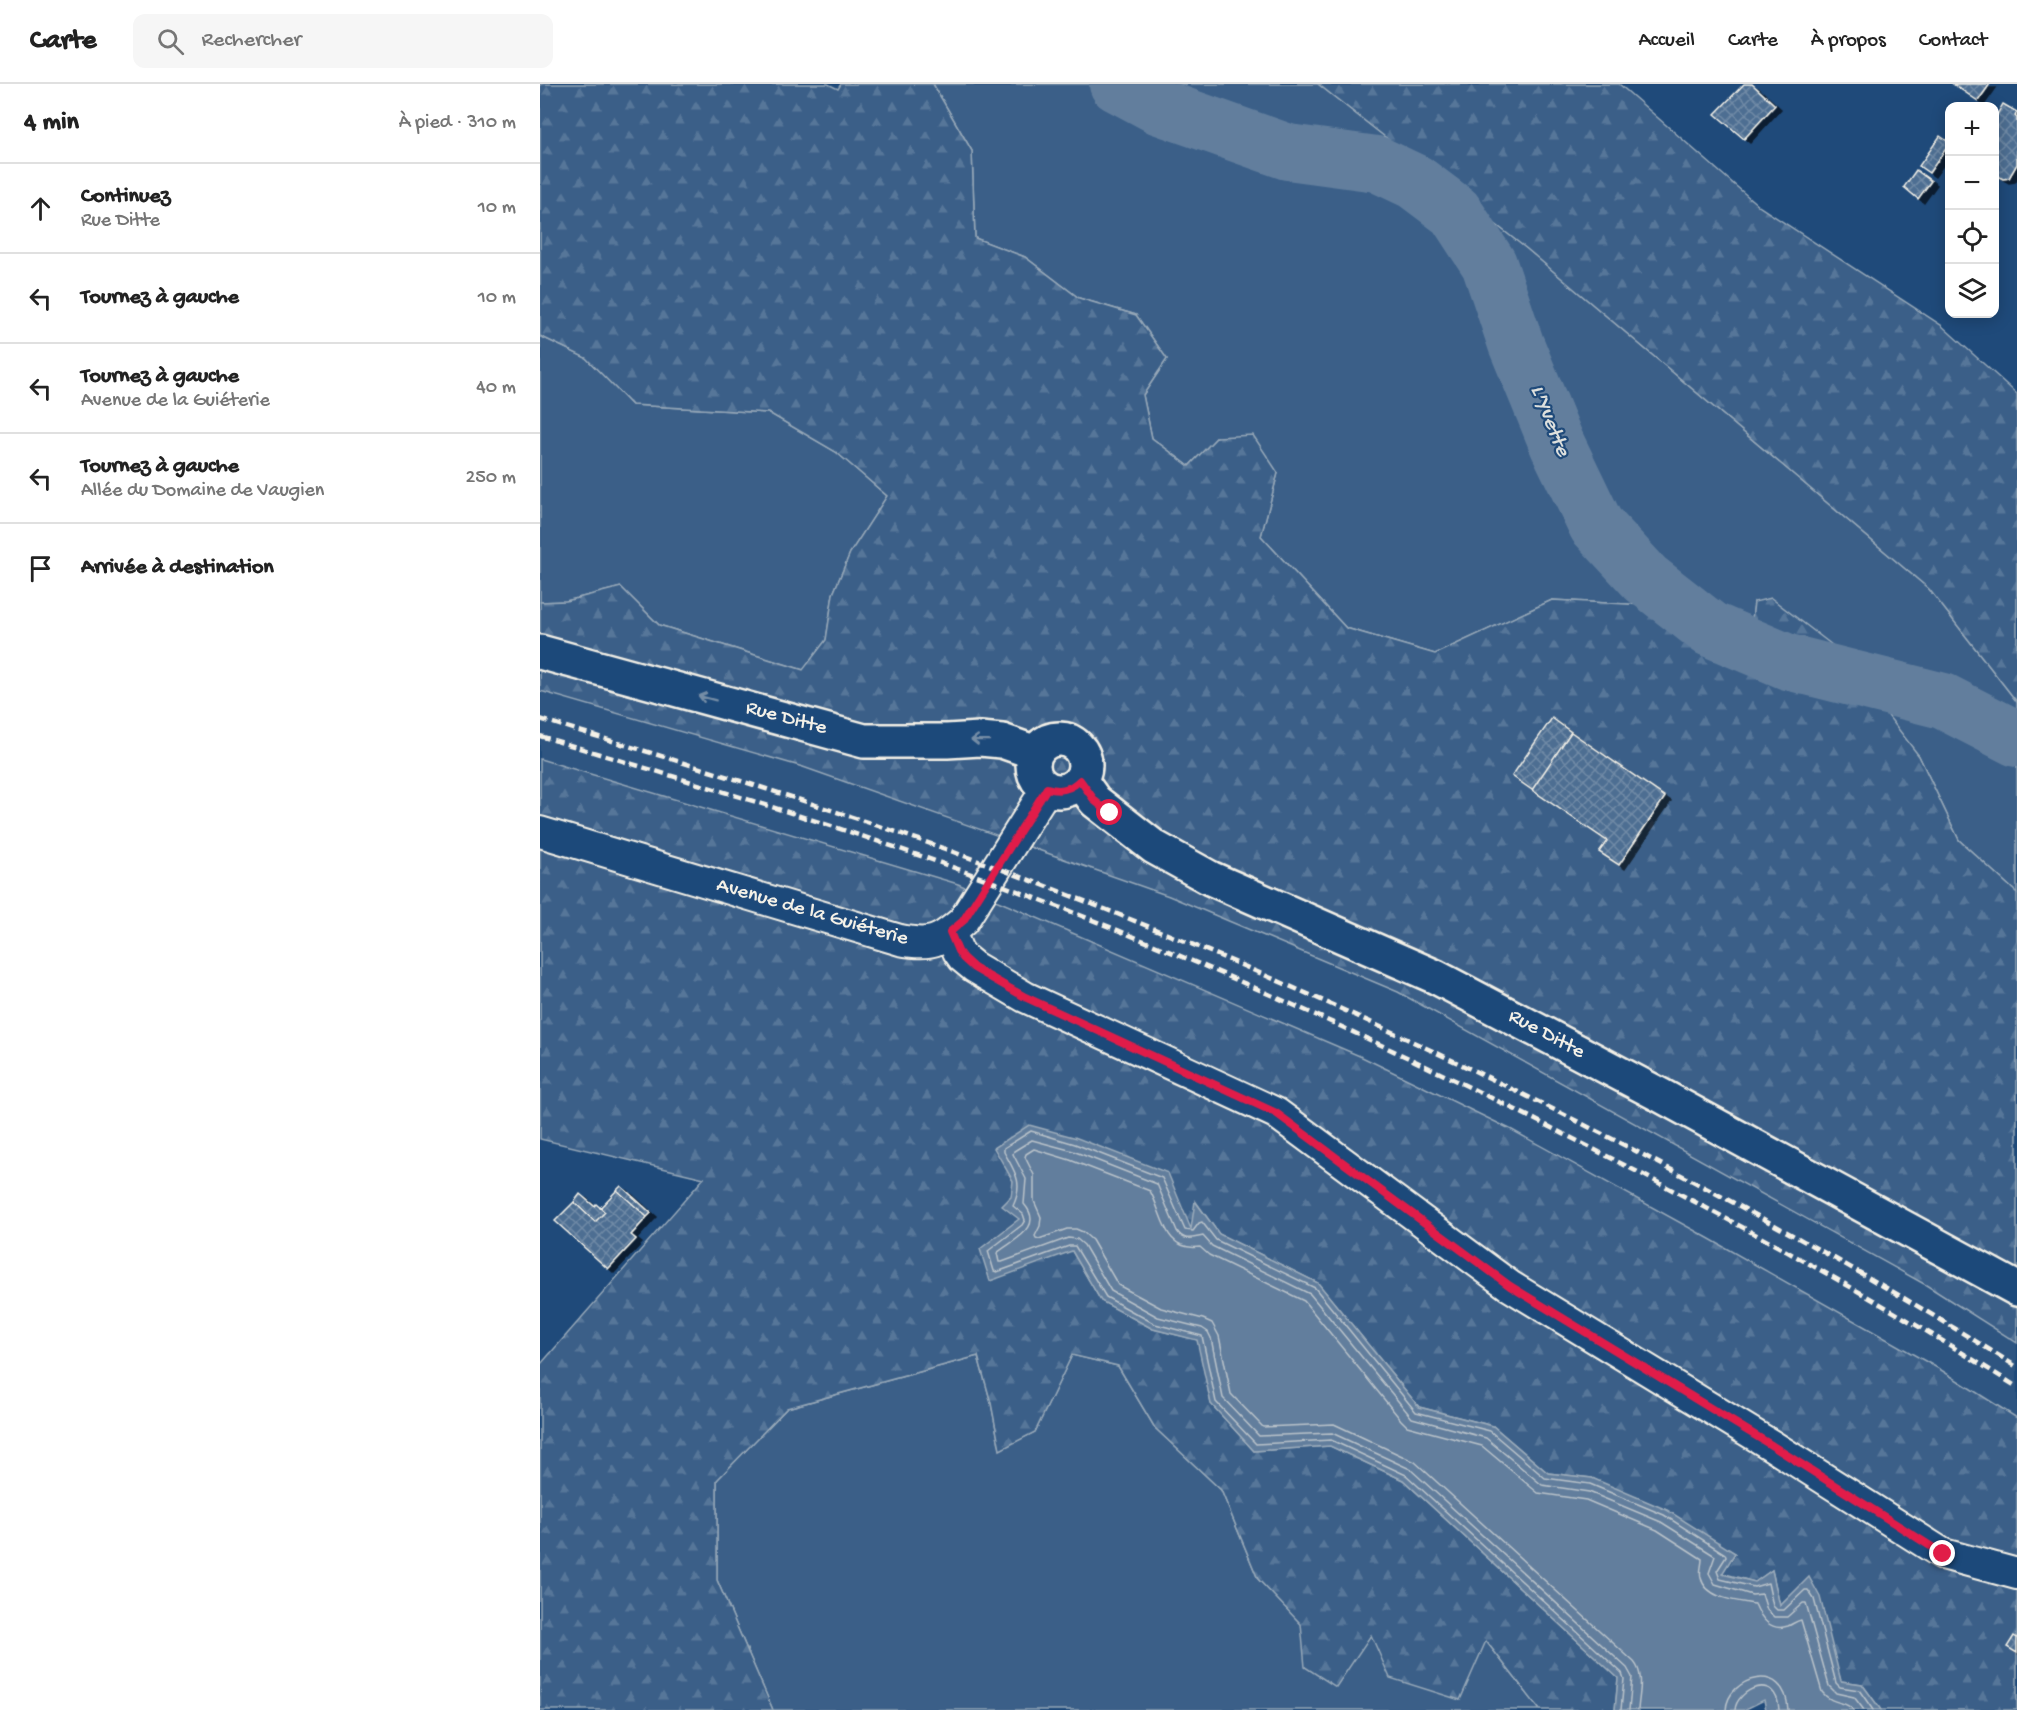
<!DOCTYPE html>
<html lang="fr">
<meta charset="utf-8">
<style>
body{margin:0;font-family:"Gochi Hand",sans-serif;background:#f6f6f6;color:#222}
.controls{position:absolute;right:18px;top:18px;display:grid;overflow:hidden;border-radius:12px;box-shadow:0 3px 15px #0003}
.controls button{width:54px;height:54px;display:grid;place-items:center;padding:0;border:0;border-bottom:2px solid #e0e0e0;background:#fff;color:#222;font:30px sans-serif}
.stop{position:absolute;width:18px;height:18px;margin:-14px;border:4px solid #e11d48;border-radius:50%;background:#fff}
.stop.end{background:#e11d48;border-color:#fff;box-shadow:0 2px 6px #0008}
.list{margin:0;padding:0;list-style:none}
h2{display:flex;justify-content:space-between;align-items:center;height:78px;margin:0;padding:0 24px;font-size:26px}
h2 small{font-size:20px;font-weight:400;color:#767676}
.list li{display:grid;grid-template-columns:39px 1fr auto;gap:18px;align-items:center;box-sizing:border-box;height:90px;padding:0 24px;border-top:2px solid #e0e0e0}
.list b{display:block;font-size:22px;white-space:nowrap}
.list p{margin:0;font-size:20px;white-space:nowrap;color:#767676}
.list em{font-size:20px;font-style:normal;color:#767676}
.icon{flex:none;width:33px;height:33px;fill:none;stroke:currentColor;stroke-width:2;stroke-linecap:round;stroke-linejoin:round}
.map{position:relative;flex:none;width:1477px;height:1626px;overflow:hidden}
header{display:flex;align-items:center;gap:36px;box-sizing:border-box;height:84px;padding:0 30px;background:#fff;border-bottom:2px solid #e0e0e0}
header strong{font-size:28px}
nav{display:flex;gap:33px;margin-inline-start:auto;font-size:21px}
.search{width:420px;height:54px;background:#f6f6f6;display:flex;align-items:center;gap:15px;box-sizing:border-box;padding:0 21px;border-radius:12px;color:#767676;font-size:22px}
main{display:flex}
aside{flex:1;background:#fff}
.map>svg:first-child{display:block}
.built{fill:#2d5581}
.grass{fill:#3a5f88;stroke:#97a8b8;stroke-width:1.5}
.forest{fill:url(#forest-firs);stroke:#97a8b8;stroke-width:1.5}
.water{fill:#627e9d;stroke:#9cacbb;stroke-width:1.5}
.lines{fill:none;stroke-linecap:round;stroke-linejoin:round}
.shore{stroke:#bac3ca;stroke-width:1.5}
.river{stroke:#627e9d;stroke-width:56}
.building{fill:url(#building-cross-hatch);stroke:#f4f1e8;stroke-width:1.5;filter:url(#shadow)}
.street-casing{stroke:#f4f1e8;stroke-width:34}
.secondary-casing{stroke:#f4f1e8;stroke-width:38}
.street{stroke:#1f4a7a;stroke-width:30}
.secondary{stroke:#1f4a7a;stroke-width:33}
.rail{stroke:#f4f1e8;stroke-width:4.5;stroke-dasharray:9 4.5;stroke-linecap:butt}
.oneway{stroke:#748da6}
.route{stroke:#e11d48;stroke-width:8}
.labels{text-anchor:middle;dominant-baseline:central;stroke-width:4.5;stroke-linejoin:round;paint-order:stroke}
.street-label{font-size:21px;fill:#f4f1e8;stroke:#1f4a7a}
.water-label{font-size:22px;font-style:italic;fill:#dee0dd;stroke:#1f4a7a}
</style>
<header>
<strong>Carte</strong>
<div class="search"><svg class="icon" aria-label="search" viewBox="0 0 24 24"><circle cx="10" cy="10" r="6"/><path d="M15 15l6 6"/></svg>Rechercher</div>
<nav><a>Accueil</a><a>Carte</a><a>À propos</a><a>Contact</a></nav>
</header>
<main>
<aside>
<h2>4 min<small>À pied · 310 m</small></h2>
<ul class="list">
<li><svg class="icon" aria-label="ahead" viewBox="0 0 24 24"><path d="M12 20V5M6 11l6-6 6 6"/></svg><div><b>Continuez</b><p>Rue Ditte</p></div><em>10 m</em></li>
<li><svg class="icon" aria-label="left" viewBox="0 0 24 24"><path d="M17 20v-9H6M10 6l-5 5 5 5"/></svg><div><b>Tournez à gauche</b></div><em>10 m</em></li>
<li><svg class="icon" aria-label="left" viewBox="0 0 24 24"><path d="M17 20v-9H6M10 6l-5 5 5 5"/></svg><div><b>Tournez à gauche</b><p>Avenue de la Guiéterie</p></div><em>40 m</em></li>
<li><svg class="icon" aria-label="left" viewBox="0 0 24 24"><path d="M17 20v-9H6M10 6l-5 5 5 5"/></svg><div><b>Tournez à gauche</b><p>Allée du Domaine de Vaugien</p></div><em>250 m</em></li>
<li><svg class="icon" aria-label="arrive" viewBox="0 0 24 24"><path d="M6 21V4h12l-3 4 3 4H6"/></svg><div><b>Arrivée à destination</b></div></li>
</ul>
</aside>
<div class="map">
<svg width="1477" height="1626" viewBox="0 0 1477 1626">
<defs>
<pattern id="forest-firs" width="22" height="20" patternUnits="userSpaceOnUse" patternTransform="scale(1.5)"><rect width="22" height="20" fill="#3a5f88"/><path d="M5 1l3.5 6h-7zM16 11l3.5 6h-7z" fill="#577699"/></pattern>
<pattern id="building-cross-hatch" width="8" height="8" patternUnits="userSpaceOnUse" patternTransform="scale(1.5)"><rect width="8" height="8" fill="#4d6e92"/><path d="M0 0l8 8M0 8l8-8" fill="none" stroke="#708aa6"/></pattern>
<filter id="shadow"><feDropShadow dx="6" dy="4" stdDeviation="0" flood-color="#0009"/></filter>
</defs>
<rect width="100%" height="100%" fill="#1f4a7a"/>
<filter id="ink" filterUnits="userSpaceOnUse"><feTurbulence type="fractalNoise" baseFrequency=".0167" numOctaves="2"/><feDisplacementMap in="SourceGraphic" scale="12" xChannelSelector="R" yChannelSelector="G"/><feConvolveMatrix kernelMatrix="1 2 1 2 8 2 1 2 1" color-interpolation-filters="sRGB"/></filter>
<g filter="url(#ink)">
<path class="built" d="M0 607 263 683 629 812 858 908 1386 1201 1477 1259V1334L1401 1286 1168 1154 822 973 418 800 0 675Z"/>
<path class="grass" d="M393 0H778L987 165 1389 505 1477 618V809L1419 756 1379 672 1214 518 1206 589 1174 574 1104 521 1012 516 895 570 806 544 721 452 738 389 677 353 649 382 612 354 603 311 627 275 596 231 539 214 485 173 435 154 432 67Z
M0 252 46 274 92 321 229 329 296 368 347 412 310 469 293 510 286 556 264 586 119 541 81 503 26 517 0 518Z
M532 1271 578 1282 615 1344 681 1406 718 1495 761 1540 831 1550 946 1557 1000 1626H233L177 1496V1396L247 1324 438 1272 451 1319 460 1365 495 1348Z"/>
<path class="forest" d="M0 0H288L298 5 301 0H393L432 67 435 154 485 173 539 214 596 231 627 275 603 311 612 354 649 382 677 353 713 351 738 389 721 452 806 544 895 570 1012 516 1105 521 1174 574 1206 589 1214 518 1231 514 1296 564 1379 672 1419 756 1477 809V1259L1386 1201 858 908 629 812 263 683 0 607V518L26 517 81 503 119 541 263 586 286 556 293 510 310 469 347 412 296 368 229 329 92 321 46 274 0 252Z
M778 0H1079L1220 123 1401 241 1477 310V618L1389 505 987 165Z
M0 675 418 800 822 973 972 1046 1168 1154 1401 1286 1477 1334V1626H1341L1322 1600 1301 1597 1269 1494 1240 1522 1232 1486 1215 1498 1182 1489 1195 1469 1052 1394 1008 1389 953 1342 879 1323 778 1199 679 1150 656 1118 651 1146 455 1064 473 1097 472 1113 532 1167 561 1217 613 1245 658 1256 671 1320 714 1367 790 1362 863 1396 1078 1594 1075 1626H1000L946 1557 920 1616 850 1594 831 1551 796 1603 765 1583 761 1540 718 1495 681 1406 615 1344 578 1282 532 1271 495 1348 460 1366 451 1319 438 1272 247 1324 177 1396V1496L233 1626H0V1281L164 1094 0 1055Z"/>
<path class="water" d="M489 1041 537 1054 628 1089 651 1145 655 1117 679 1150 778 1199 879 1323 953 1342 1008 1389 1052 1394 1127 1426 1195 1469 1182 1490 1215 1498 1232 1486 1240 1522 1269 1493 1280 1513 1301 1597 1322 1600 1341 1626H1226L1224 1616 1204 1626H1075L1078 1594 863 1396 790 1362 714 1367 671 1320 657 1256 613 1245 561 1217 532 1167 450 1197 440 1165 479 1135 462 1122 471 1113 473 1097 454 1064Z"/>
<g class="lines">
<path class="shore" d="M1081 1626 1084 1595 1082 1589 866 1391 791 1356 716 1360 676 1318 662 1252 615 1240 566 1213 535 1162H529L457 1188 454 1187 448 1167 482 1141 485 1136 483 1130 473 1122C484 1099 475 1088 464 1068V1064L491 1047 535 1060 622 1094 645 1146 653 1147 659 1139 662 1138 676 1156 775 1204 876 1328 950 1347 1005 1394 1050 1400 1124 1431 1185 1470 1186 1473 1177 1487 1180 1495 1214 1503 1228 1499 1233 1522 1237 1526H1244L1265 1506H1268L1274 1515 1296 1599 1300 1603 1319 1606 1333 1626
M1089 1626 1092 1593 1087 1584 870 1385 792 1349 719 1352 683 1314 671 1254 668 1248 662 1244 618 1233 571 1207 544 1161 537 1155 528 1154 462 1178H459L457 1169C474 1155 505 1144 484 1120L486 1095 473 1070 474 1067 492 1056 533 1067 617 1100 637 1147C644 1158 652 1154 663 1152L672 1162 770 1210 872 1334 946 1354 1002 1401 1049 1408 1121 1438 1175 1472 1169 1489 1175 1500 1212 1511 1222 1510 1227 1526 1234 1533H1247L1263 1519H1266L1289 1602 1296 1609 1314 1613 1324 1626
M1098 1626C1099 1610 1105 1591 1094 1578L875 1378 794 1340 723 1343 691 1310 679 1252 672 1239 663 1235 621 1224 578 1201 552 1156 543 1148 536 1145H527L499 1155 496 1154 495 1152 500 1142 501 1133 494 1117V1091L485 1073 486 1070 494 1065 530 1076 610 1107C624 1131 623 1168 660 1163L669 1171 764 1217 861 1336 867 1342 942 1362 998 1409 1046 1416 1117 1446 1162 1475C1162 1481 1159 1488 1161 1494 1166 1515 1198 1517 1215 1520 1221 1534 1230 1548 1248 1542 1253 1540 1256 1537 1261 1536L1282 1608C1293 1622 1306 1616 1313 1626
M1186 1626C1187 1593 1246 1575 1248 1626
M1195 1626C1196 1606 1237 1586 1239 1626"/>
<path class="river" d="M577 0 620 23 748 68 837 80 875 98 915 128 949 180 976 260 1017 360 1056 441 1106 495 1170 545 1248 578 1403 617 1477 655"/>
</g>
<path class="building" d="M1204 0H1212L1235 21 1204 55 1175 30Z
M1413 0H1450L1438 17Z
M1463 20 1477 28 1475 32 1477 34V80L1469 94 1463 95 1454 90V36Z
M1400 52 1410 59 1389 89 1379 82Z
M1376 86 1391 97 1378 115 1364 103Z
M1012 634 1031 648 992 706 972 692Z
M1031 648 1125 713 1079 781 1059 768 1067 757 992 706Z
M81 1102 111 1129 107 1133 77 1106Z
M77 1106 107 1133 91 1151 96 1155 68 1185 15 1137 34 1118 55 1138 65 1128 60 1124Z
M40 1110 54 1122 56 1120 65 1128 55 1138 34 1118Z
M1474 1552 1477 1554V1569L1467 1563Z"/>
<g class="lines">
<defs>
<path id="street" d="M0 748 360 856C391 862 399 858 423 837L507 704
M410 848 418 867 423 874 434 883 485 913 736 1029 970 1202 1231 1361 1403 1470 1477 1490"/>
<path id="secondary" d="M0 568 324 657H407L440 655 462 657 496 669
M493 681a26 26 0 1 1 52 0a26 26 0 1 1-52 0Z
M540 696 555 717 614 763 670 794 896 893 1122 1012 1477 1205"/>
</defs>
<use href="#street" class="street-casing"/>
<use href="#secondary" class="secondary-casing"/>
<use href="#street" class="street"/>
<use href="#secondary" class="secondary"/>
<path class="rail" d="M0 635C148 680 296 725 441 778 663 859 877 955 1088 1063 1220 1132 1351 1203 1477 1283
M0 652C145 696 291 739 434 791 648 869 856 964 1059 1068 1201 1141 1342 1217 1477 1303"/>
</g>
<defs><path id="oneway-shaft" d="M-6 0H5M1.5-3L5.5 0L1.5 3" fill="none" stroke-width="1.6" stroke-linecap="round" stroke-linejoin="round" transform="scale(1.5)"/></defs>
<g class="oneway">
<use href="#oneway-shaft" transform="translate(167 614) rotate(-165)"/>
<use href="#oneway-shaft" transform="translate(440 656) rotate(-179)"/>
</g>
</g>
<g class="lines" filter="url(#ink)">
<path class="route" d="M570 729 555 717 540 696C530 706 520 708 507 704L423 837 410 848 418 867 423 874 434 884 485 913 736 1029 970 1202 1231 1361 1403 1470"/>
</g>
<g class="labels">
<g class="street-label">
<text transform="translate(246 635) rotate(15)">Rue Ditte</text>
<text transform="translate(272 829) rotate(16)">Avenue de la Guiéterie</text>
<text transform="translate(1006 951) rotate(28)">Rue Ditte</text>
</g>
<g class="water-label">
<text transform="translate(1009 337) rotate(68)">L'Yvette</text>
</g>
</g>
</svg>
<div class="controls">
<button>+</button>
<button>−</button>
<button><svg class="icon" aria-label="locate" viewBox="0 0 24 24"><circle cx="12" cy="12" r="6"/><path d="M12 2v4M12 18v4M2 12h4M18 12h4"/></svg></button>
<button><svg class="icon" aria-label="layers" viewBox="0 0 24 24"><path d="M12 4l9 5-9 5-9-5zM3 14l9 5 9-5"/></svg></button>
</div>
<div class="stop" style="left:570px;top:729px"></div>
<div class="stop end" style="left:1403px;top:1470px"></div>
</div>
</main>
